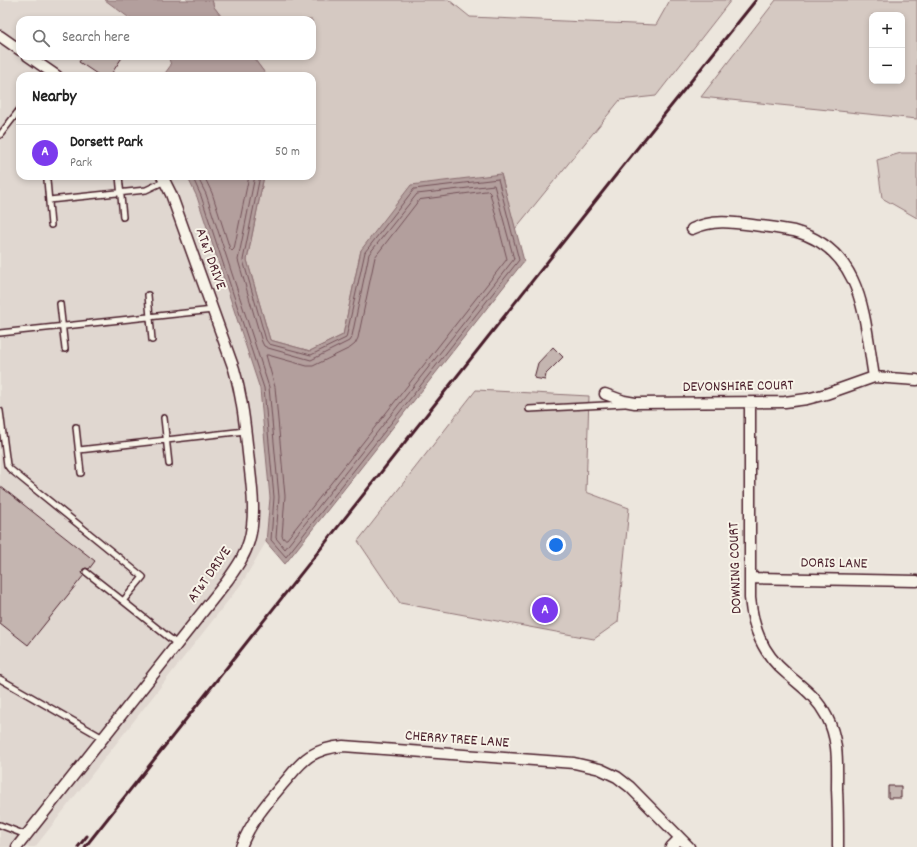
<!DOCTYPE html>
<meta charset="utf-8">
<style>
body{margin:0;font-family:Dekko,sans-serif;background:#f2f2f2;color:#222}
.controls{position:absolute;right:12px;top:12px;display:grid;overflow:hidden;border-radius:8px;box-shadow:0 2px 6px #0003}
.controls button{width:36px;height:36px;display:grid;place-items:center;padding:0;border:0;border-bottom:1px solid #e0e0e0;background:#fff;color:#222;font:20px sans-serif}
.you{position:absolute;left:556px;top:545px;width:14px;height:14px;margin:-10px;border:3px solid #fff;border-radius:50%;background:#1a73e8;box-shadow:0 0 0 6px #1a73e833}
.badge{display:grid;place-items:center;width:26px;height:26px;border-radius:50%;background:#7c3aed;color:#fff;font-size:13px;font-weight:700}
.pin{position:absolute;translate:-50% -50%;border:2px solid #fff;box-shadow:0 1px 4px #0006}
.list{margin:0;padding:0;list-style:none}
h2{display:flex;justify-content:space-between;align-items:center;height:52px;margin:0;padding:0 16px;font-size:17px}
h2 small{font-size:13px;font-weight:400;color:#767676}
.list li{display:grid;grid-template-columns:26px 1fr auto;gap:12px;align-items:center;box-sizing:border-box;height:56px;padding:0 16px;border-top:1px solid #e0e0e0}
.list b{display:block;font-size:15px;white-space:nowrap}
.list p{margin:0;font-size:13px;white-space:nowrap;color:#767676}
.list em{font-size:13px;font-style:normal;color:#767676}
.icon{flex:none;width:22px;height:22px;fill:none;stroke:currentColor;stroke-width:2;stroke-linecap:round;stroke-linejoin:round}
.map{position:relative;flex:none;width:917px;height:847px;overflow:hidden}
.search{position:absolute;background:#fff;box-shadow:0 2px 6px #0003;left:16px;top:16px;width:300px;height:44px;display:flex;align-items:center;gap:10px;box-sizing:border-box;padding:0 14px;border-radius:12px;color:#767676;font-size:15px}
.panel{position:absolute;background:#fff;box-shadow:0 2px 6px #0003;left:16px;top:72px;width:300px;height:108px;border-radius:12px}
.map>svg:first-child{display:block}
.built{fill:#e0d7d0}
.green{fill:#d5c9c2;stroke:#907476;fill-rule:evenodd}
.water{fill:#b39f9d;stroke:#896c6f}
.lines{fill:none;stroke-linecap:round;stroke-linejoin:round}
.shore{stroke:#745259;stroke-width:1}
.building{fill:#c4b5b0;stroke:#4a1f2b}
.service-casing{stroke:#4a1f2b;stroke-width:8}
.minor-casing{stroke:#4a1f2b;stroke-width:13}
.service{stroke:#f7f3e8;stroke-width:5}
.minor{stroke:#f7f3e8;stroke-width:10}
.rail{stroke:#4a1f2b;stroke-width:3}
.labels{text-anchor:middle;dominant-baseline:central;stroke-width:4;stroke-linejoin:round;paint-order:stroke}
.street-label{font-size:15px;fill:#4a1f2b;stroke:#f7f3e8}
</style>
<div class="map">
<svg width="917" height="847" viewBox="0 0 917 847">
<rect width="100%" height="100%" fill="#ece6dd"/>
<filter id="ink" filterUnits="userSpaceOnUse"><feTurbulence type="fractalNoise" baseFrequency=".025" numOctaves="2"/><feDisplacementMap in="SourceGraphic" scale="8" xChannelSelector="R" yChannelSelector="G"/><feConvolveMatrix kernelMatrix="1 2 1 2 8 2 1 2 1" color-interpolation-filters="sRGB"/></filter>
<g filter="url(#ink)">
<path class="built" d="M0 0H105L132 20H20V56H168L171 65 163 76H20V176H187L197 197 260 389 270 498 266 542 242 583 35 847H0Z"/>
<path class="green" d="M212 0H449L470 17 656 25 670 0H731L656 96 620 100 515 229 501 174 361 250 343 335 310 351 270 340 247 260 264 176H312V76H267L252 56H312V20H224L214 7Z
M776 0H917V119L701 97ZM872 15H902V81H872Z
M901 153H917V218L882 198 877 160Z
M476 390 589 396 586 492 629 508 618 622 594 639 400 603 358 541Z"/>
<path class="water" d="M105 0H212L214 7 224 20H132Z
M168 56H252L267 76H163L171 65Z
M501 174 524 261 285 564 266 542 270 498 260 389 197 197 187 176H264L247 260 270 340 310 351 343 335 361 250 411 185Z"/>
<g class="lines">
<path class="shore" d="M192 176 201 196 264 388 274 497 271 540 286 557 519 260 498 179 414 189 365 252 346 338 311 355 269 344 266 340 243 260 260 176
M197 176 206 194 269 387 279 497 276 538 285 549 514 259 494 185 417 194 369 254 352 336 349 341 311 360 268 348 264 346 262 342 238 260 255 176
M204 176 212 193 230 249 232 251 234 249 249 176
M488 191 490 193 507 259 287 539H284L282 536 285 496 275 387 266 355H268L307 366H313L350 348 355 344 358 338 375 257 419 200Z"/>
</g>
<path class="building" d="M83 56H123L110 76H100L79 62Z
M553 347 563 357 546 374 545 380 534 378 538 363Z
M0 486 95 561 89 569 86 568 83 569 82 572 84 575 28 645 0 623Z
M888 786H901V798H888Z"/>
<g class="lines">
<defs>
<path id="service" d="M0 135 20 109
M119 176 123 217
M47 180 51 225
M49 200 146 190 165 181
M148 295 152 340
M60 304 65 349
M0 333 213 310
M529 409 624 404
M0 411 7 465 10 469 143 577 123 601 177 644
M164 418 169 464
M76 427 81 473
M79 450 245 431
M86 572 123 601
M0 679 103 738
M0 825 26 835"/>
<path id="minor" d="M0 36 20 50
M28 56 57 76
M692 229C715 218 737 223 761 226 772 227 783 229 794 231 864 250 864 318 874 377
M605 394 624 401 635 403 785 402 807 399 826 394 874 377 917 380
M750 403V598C753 628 762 653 786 673 803 688 816 696 827 717 839 740 837 764 837 789 838 808 838 828 838 847
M750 578 917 581
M17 847 227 581C236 568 245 556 249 541 257 513 251 482 248 453 245 425 242 397 234 369L171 194 162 176
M241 847C250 823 266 804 282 785 291 775 299 763 310 756 320 750 331 747 343 746L574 763 600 769 617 777 630 787 689 847
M671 847 680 838"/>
</defs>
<use href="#service" class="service-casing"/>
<use href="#minor" class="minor-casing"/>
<use href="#service" class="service"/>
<use href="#minor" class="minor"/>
<path class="rail" d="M78 847 87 836
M85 847 627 161 756 0"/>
</g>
</g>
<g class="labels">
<g class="street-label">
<text transform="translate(210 259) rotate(70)">AT&amp;T DRIVE</text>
<text transform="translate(738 387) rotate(-1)">DEVONSHIRE COURT</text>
<text transform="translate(834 564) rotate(1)">DORIS LANE</text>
<text transform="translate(736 568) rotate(-92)">DOWNING COURT</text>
<text transform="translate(210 575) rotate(-55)">AT&amp;T DRIVE</text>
<text transform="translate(457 740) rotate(4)">CHERRY TREE LANE</text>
</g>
</g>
</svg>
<div class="controls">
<button>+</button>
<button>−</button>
</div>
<div class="you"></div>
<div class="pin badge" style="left:545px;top:610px">A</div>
<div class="search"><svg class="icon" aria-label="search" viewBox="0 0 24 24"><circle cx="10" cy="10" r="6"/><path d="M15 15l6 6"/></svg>Search here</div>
<section class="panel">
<h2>Nearby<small></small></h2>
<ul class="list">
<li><span class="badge">A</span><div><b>Dorsett Park</b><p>Park</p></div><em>50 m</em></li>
</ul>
</section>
</div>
